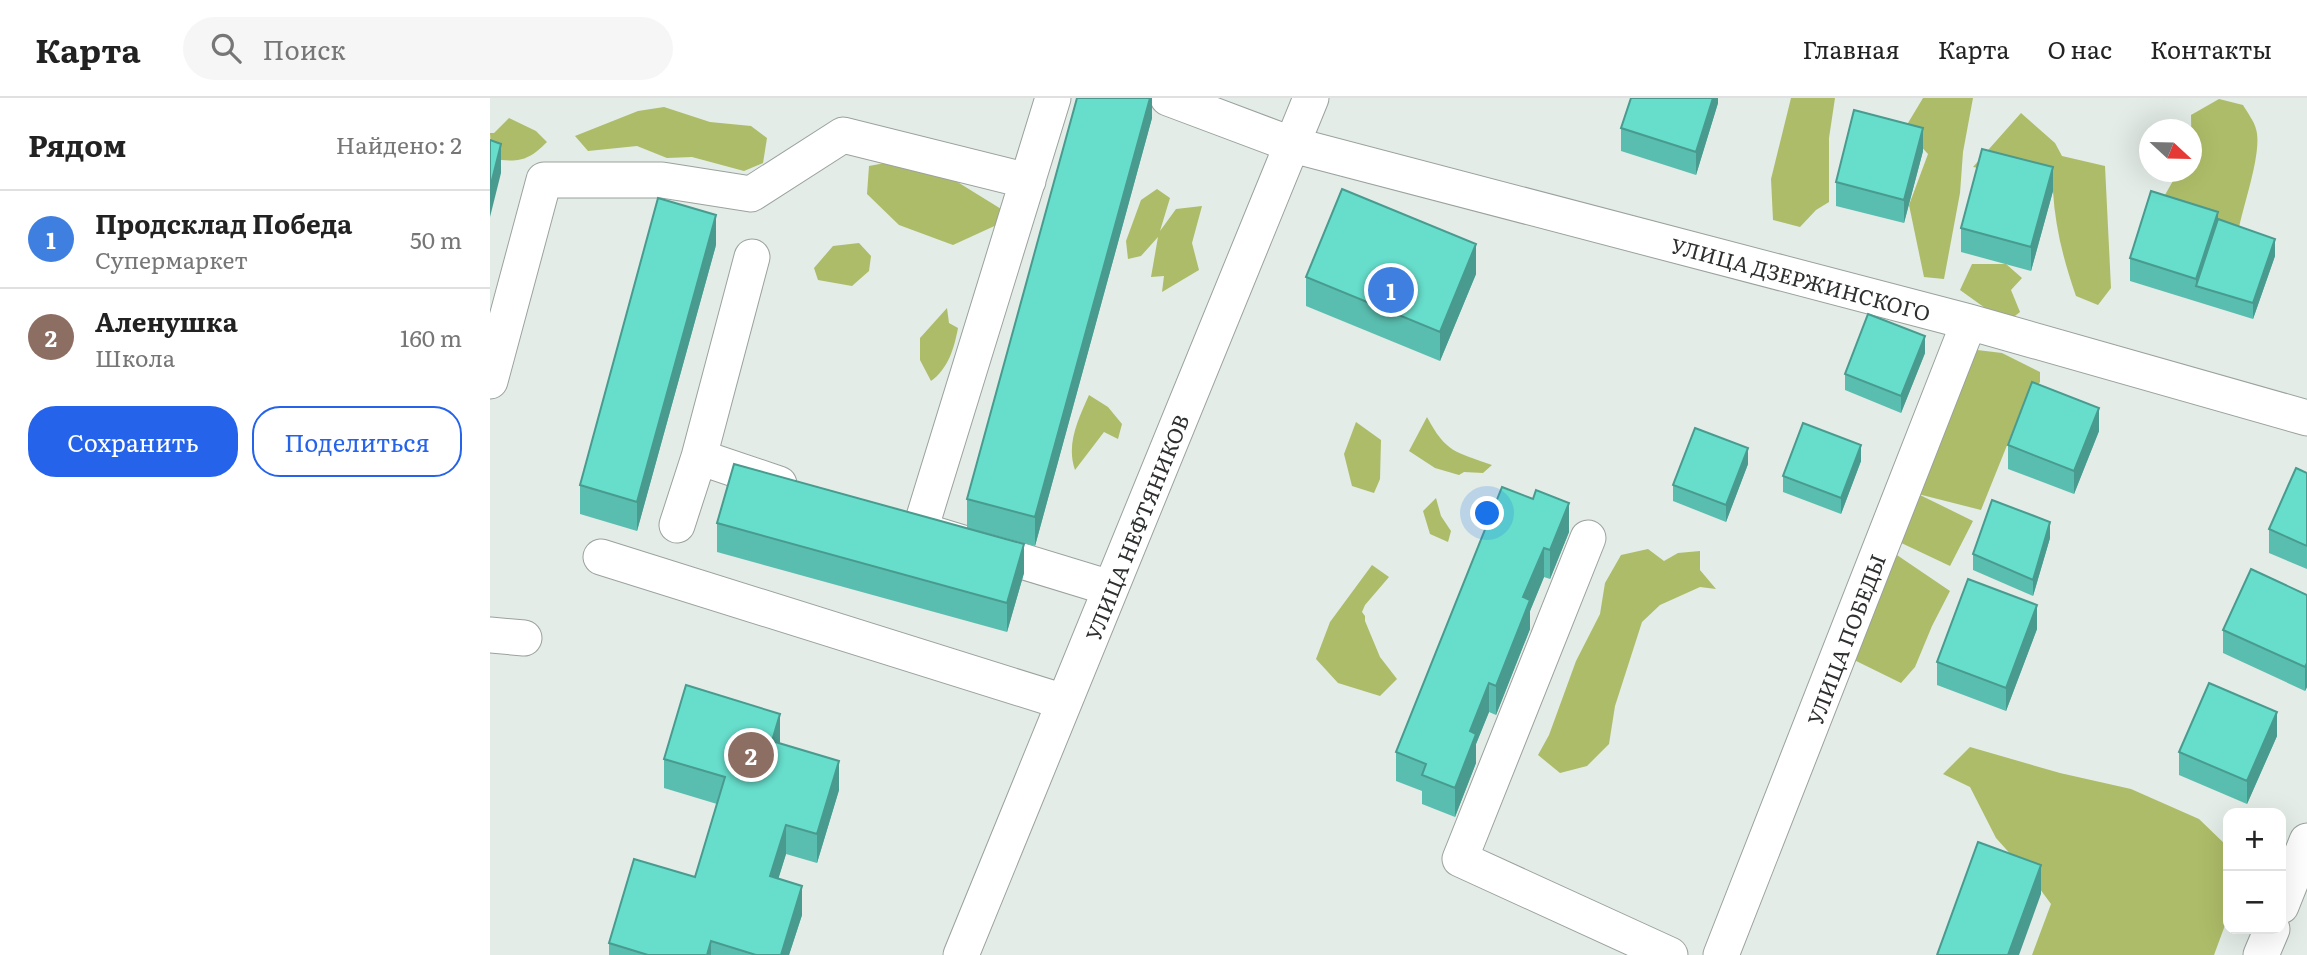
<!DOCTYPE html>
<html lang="ru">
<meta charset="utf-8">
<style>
body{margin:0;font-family:Literata,serif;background:#f6f6f6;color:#222}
.controls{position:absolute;right:21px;bottom:21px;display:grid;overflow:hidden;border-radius:14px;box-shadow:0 7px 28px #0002}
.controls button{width:63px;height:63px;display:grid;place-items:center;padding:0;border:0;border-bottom:2px solid #e0e0e0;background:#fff;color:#222;font:35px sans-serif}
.compass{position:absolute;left:1649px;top:21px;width:63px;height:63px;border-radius:50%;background:#fff;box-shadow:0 7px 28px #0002;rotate:112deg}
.you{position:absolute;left:998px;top:416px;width:24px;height:24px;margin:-18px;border:5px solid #fff;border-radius:50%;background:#1a73e8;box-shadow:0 0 0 10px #1a73e833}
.badge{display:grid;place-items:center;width:46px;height:46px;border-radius:50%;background:#2563eb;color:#fff;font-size:23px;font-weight:700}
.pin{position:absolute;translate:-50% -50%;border:4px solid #fff;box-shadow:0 2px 7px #0006}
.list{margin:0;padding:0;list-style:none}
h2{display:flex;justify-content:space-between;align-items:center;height:91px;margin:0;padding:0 28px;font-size:30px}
h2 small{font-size:23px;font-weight:400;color:#767676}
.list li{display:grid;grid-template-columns:46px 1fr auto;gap:21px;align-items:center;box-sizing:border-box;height:98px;padding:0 28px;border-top:2px solid #e0e0e0}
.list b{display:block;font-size:26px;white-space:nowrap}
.list p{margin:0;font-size:23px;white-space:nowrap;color:#767676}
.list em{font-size:23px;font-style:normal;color:#767676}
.actions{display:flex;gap:14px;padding:21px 28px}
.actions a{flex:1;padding:16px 0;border:2px solid #2563eb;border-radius:28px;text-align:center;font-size:24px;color:#2563eb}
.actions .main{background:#2563eb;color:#fff}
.icon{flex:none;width:38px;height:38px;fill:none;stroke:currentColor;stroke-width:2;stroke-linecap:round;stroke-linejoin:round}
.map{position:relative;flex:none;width:1817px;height:857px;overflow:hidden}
header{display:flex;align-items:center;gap:42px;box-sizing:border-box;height:98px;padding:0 35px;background:#fff;border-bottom:2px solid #e0e0e0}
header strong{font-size:33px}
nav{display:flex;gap:38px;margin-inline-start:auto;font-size:24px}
.search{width:490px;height:63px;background:#f6f6f6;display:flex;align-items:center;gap:18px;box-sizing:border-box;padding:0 24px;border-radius:38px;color:#767676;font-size:26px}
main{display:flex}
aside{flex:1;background:#fff}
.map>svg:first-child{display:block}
.forest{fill:#adbc68}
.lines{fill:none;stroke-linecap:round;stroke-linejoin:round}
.minor-casing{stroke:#9aa29d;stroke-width:37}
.minor{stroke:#fff;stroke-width:35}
.wall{fill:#59beaf}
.shaded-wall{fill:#489b8e}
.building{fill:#67ddcb;stroke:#489b8e;stroke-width:2}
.labels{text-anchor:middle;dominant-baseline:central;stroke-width:5;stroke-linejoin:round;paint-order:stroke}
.street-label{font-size:21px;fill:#2d302e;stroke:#fff}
</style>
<header>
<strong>Карта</strong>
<div class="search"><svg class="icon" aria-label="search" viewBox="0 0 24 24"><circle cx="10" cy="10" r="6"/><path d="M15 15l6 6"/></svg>Поиск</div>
<nav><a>Главная</a><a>Карта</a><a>О нас</a><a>Контакты</a></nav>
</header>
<main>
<aside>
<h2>Рядом<small>Найдено: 2</small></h2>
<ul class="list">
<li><span class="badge" style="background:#3f7fe0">1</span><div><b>Продсклад Победа</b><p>Супермаркет</p></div><em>50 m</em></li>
<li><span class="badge" style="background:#8d6e63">2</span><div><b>Аленушка</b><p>Школа</p></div><em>160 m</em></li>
</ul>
<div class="actions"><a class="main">Сохранить</a><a>Поделиться</a></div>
</aside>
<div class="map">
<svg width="1817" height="857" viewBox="0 0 1817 857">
<rect width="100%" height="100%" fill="#e3ece7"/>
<path class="forest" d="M1301 0H1345L1339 40V104L1326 112 1310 129 1283 122 1281 81Z
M1433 0H1483L1473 54 1470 95 1454 181 1434 179 1419 107 1438 56 1425 42 1412 35Z
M1729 1 1753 7C1757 14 1764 23 1766 31 1773 54 1752 110 1748 135L1667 111 1688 74H1702L1701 17Z
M174 9 220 24 261 28 277 40 273 65 254 73 202 59 177 60 147 48 98 53 85 38 148 13Z
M1531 15 1565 45 1572 58 1615 68 1621 190 1608 207 1586 198C1574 164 1565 129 1563 93L1526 77 1483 69Z
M19 20 46 33 57 44C37 64 29 64 2 61L0 35H4Z
M427 59 516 114 511 125 463 147 409 127 377 96 379 68Z
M667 91 680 100 670 133 686 111 712 108 702 145 709 172 672 194 674 178 661 179 668 139 651 158 638 161 636 143 651 102Z
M369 145 381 158 379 173 362 188 328 182 324 170 343 148Z
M1482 166H1516L1532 180 1521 192 1530 214 1516 225 1470 192Z
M457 210 459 225 468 230C464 251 458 271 441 283L430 262V240Z
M1479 251 1512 255 1550 274V284L1532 310 1491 412 1428 396 1483 423 1460 468 1405 442Z
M599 297 618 309 632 326 628 341 614 334 585 372C576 346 588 322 599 297Z
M937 319C956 355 966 354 1002 367L993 375 974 374 969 377 945 370 919 353Z
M866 324 891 342 890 381 884 395 862 388 854 356Z
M946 400 951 418 961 433 958 444 940 436 933 413Z
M1158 451 1174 463 1188 455 1210 453V472L1226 491 1210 489 1170 507 1152 524 1125 608 1119 646 1097 668 1070 675 1048 657 1059 637 1086 563 1110 516 1115 485 1131 457Z
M1401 453 1460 493 1442 528 1425 569 1411 585 1358 559Z
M882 467 899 479 875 507 872 514 875 518V523L890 559 907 581 890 598 848 585 826 561 840 524Z
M1480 649 1570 675 1641 691 1709 721 1738 749V819L1724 857H1542L1561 806 1541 779 1506 740 1480 689 1453 676Z"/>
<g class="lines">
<defs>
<path id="minor" d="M563 0 430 432 620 490
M678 0 803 47 1479 224 1817 320
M0 283 54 82H172L261 96 353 37 538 83
M209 359 289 386
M187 427 209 359 262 159
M1098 440 970 761 1180 857
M111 459 574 604
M0 537 34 540
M1791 808 1817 743
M471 857 821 0
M1231 857 1479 224
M1771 857 1782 831"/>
</defs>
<use href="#minor" class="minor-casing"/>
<use href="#minor" class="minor"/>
</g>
<path class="wall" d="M662 0V20L545 448 477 430V401Z
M1228 0V5L1206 77 1131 53V30Z
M1433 53 1414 125 1346 108V84Z
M1563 93 1541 173 1471 154V130Z
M1728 121 1785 158 1763 221 1640 183V160Z
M226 147 147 433 90 416V387Z
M986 176 950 263 816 208V179Z
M1435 255 1411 315 1355 292V276Z
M1609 333 1584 396 1518 371V347Z
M1371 363 1351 416 1293 394V378Z
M1258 366 1236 424 1183 403V387Z
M1817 375V471L1779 455V431Z
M1043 401 1079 434 1060 481 1054 479 1040 513V531L1006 617 999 614 986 646V665L965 719 932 706V693L906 683V654Z
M227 425 534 475 517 534 227 454Z
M1560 440 1543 498 1483 472V456Z
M1817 497V589L1815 593 1733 555V532Z
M1547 531 1516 613 1447 587V564Z
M1787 638 1757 706 1689 677V654Z
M290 645 349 692 327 765 296 756 288 781 312 817 299 857H119V845L205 779 227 706 174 690V661Z"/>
<path class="shaded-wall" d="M660 0H662V20L545 448V419Z
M1223 0H1228V5L1206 77V54Z
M1433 30V53L1414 125V102Z
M11 46V75L0 119V90Z
M1563 69V93L1541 173V149Z
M1728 114V137L1706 188V181Z
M226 117V147L147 433V404Z
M1785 141V158L1763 221V205Z
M986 146V176L950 263V234Z
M1435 238V255L1411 315V298Z
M1609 310V333L1584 396V373Z
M1371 347V363L1351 416V400Z
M1258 350V366L1236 424V407Z
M1079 405V434L1060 481V452Z
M1560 424V440L1543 498V482Z
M534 446V475L517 534V505Z
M1054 450V479L1040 513V531L1006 617V588L1033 499Z
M1547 507V531L1516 613V590Z
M1817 565V589L1815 593V569Z
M999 585V614L986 646V665L965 719V690L980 633Z
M1787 614V638L1757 706V683Z
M290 616V645L282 643Z
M349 663V692L327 765V736Z
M296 727V756L280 808V778Z
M1551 767V796L1529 857H1518Z
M312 788V817L299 857H291Z
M221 843V857H217Z"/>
<path class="building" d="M587 0H660L545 419 477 401Z
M1141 0H1223L1206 54 1131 30Z
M1364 12 1433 30 1414 102 1346 84Z
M0 42 11 46 0 90Z
M1492 51 1563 69 1541 149 1471 130Z
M852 91 986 146 950 234 816 179Z
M1661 93 1728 114 1706 181 1640 160Z
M168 100 226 117 147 404 90 387Z
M1728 121 1785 141 1763 205 1706 188Z
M1378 216 1435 238 1411 298 1355 276Z
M1542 284 1609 310 1584 373 1518 347Z
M1313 325 1371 347 1351 400 1293 378Z
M1205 330 1258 350 1236 407 1183 387Z
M244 366 534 446 517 505 227 425Z
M1806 370 1817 375V448L1779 431Z
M1012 389 1043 401 1046 392 1079 405 1060 452 1054 450 1033 499 1040 502 1006 588 999 585 980 633 986 636 965 690 932 677 936 666 906 654Z
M1502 402 1560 424 1543 482 1483 456Z
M1761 471 1817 497V565L1815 569 1733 532Z
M1478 481 1547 507 1516 590 1447 564Z
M1719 585 1787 614 1757 683 1689 654Z
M196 587 290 616 282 643 349 663 327 736 296 727 280 778 312 788 291 857H266L221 843 217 857H158L119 845 144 761 205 779 235 679 174 661Z
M1488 744 1551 767 1518 857H1447Z"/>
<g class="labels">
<g class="street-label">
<text transform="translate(1311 180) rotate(15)">УЛИЦА ДЗЕРЖИНСКОГО</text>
<text transform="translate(646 429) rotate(-68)">УЛИЦА НЕФТЯНИКОВ</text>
<text transform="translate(1355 541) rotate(-69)">УЛИЦА ПОБЕДЫ</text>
</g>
</g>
</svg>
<div class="controls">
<button>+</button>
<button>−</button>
</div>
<svg class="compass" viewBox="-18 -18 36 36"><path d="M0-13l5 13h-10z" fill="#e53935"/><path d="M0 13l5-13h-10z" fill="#767676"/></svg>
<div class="you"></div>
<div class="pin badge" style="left:901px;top:192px;background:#3f7fe0">1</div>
<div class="pin badge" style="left:261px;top:657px;background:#8d6e63">2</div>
</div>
</main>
